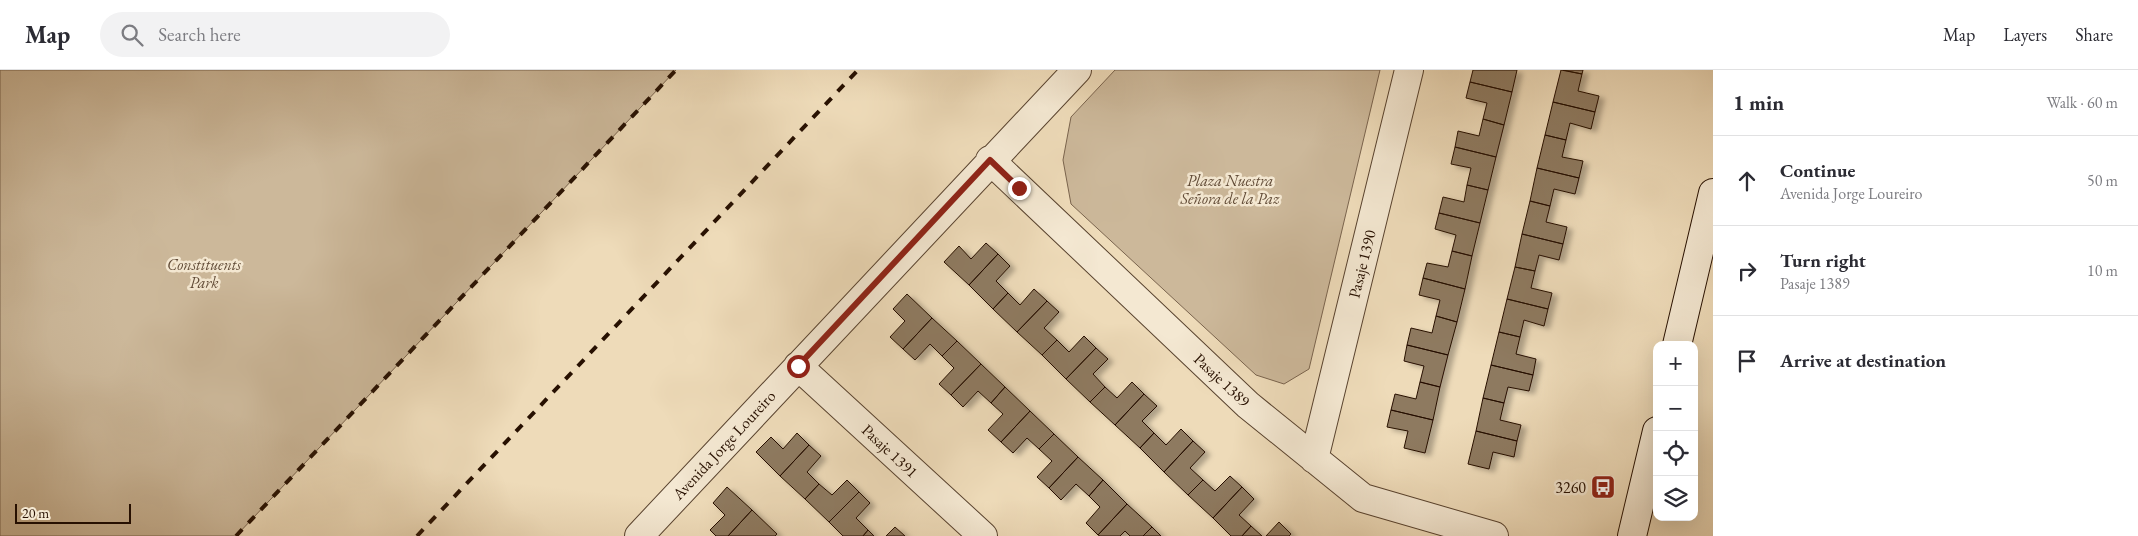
<!DOCTYPE html>
<meta charset="utf-8">
<style>
body{margin:0;font-family:"EB Garamond",serif;background:#f2f2f3;color:#2b2b33}
.controls{position:absolute;right:15px;bottom:15px;display:grid;overflow:hidden;border-radius:10px;box-shadow:0 5px 20px #0002}
.controls button{width:45px;height:45px;display:grid;place-items:center;padding:0;border:0;border-bottom:1px solid #e1e1e2;background:#fff;color:#2b2b33;font:25px sans-serif}
.scale{position:absolute;left:15px;bottom:12px;width:116px;box-sizing:border-box;padding-left:5px;border:2px solid #271001;border-top:0;font-size:14px;line-height:18px;white-space:nowrap;color:#271001;-webkit-text-stroke:4px #f4e8d2;paint-order:stroke}
.stop{position:absolute;width:15px;height:15px;margin:-11px;border:4px solid #8f2418;border-radius:50%;background:#fff}
.stop.end{background:#8f2418;border-color:#fff;box-shadow:0 1px 5px #0008}
.list{margin:0;padding:0;list-style:none}
h2{display:flex;justify-content:space-between;align-items:center;height:65px;margin:0;padding:0 20px;font-size:21px}
h2 small{font-size:16px;font-weight:400;color:#7c7c81}
.list li{display:grid;grid-template-columns:32px 1fr auto;gap:15px;align-items:center;box-sizing:border-box;height:90px;padding:0 20px;border-top:1px solid #e1e1e2}
.list b{display:block;font-size:19px;white-space:nowrap}
.list p{margin:0;font-size:16px;white-space:nowrap;color:#7c7c81}
.list em{font-size:16px;font-style:normal;color:#7c7c81}
.icon{flex:none;width:28px;height:28px;fill:none;stroke:currentColor;stroke-width:2;stroke-linecap:round;stroke-linejoin:round}
.map{position:relative;flex:none;width:1713px;height:466px;overflow:hidden}
header{display:flex;align-items:center;gap:30px;box-sizing:border-box;height:70px;padding:0 25px;background:#fff;border-bottom:1px solid #e1e1e2}
header strong{font-size:24px}
nav{display:flex;gap:28px;margin-inline-start:auto;font-size:18px}
.search{width:350px;height:45px;background:#f2f2f3;display:flex;align-items:center;gap:12px;box-sizing:border-box;padding:0 18px;border-radius:28px;color:#7c7c81;font-size:19px}
main{display:flex}
aside{flex:1;background:#fff}
.map>svg:first-child{display:block}
.green{fill:#ccb89a;stroke:#7a644e}
.building{fill:#8e7a61;stroke:#271001;filter:url(#shadow)}
.lines{fill:none;stroke-linecap:round;stroke-linejoin:round}
.minor-casing{stroke:#59432f;stroke-width:30}
.secondary-casing{stroke:#271001;stroke-width:30}
.minor{stroke:#f4e8d2;stroke-width:28}
.secondary{stroke:#f4e8d2;stroke-width:28}
.rail{stroke:#271001;stroke-width:4;stroke-dasharray:9 9;stroke-linecap:butt}
.route{stroke:#8f2418;stroke-width:6}
.labels{text-anchor:middle;dominant-baseline:central;stroke-width:5;stroke-linejoin:round;paint-order:stroke}
.park-label{font-size:16px;font-style:italic;fill:#614b37;stroke:#f4e8d2}
.street-label{font-size:16px;fill:#271001;stroke:#f4e8d2}
.poi-label{font-size:16px;fill:#271001;stroke:#f4e8d2;text-anchor:end}
</style>
<header>
<strong>Map</strong>
<div class="search"><svg class="icon" aria-label="search" viewBox="0 0 24 24"><circle cx="10" cy="10" r="6"/><path d="M15 15l6 6"/></svg>Search here</div>
<nav><a>Map</a><a>Layers</a><a>Share</a></nav>
</header>
<main>
<div class="map">
<svg width="1713" height="466" viewBox="0 0 1713 466">
<defs>
<filter id="shadow"><feDropShadow dx="5.5" dy="3" stdDeviation="2.5" flood-color="#0004"/></filter>
</defs>
<rect width="100%" height="100%" fill="#eedbb9"/>
<filter id="stains"><feTurbulence type="fractalNoise" baseFrequency=".004" numOctaves="4"/><feColorMatrix values="0 0 0 0 .2 0 0 0 0 .09 0 0 0 0 .02 0 0 0 .5 -.17"/></filter>
<radialGradient id="worn" r=".72"><stop offset=".6" stop-color="#630" stop-opacity="0"/><stop offset="1" stop-color="#630" stop-opacity=".3"/></radialGradient>
<path class="green" d="M0 0H676L236 466H0Z
M1115 0H1380L1309 299 1284 314 1256 305 1071 134 1063 90 1071 47Z"/>
<path class="building" d="M1473 0H1517L1512 22 1470 12Z
M1561 0 1582 4 1578 21 1599 26 1595 42 1553 32Z
M1563 0H1583L1582 4Z
M1470 12 1512 22 1504 55 1483 49 1487 33 1466 28Z
M1553 32 1595 42 1591 59 1570 53 1566 70 1545 65Z
M1483 49 1504 55 1496 87 1455 77 1458 61 1479 66Z
M1545 65 1566 70 1562 87 1583 91 1579 108 1537 98Z
M1455 77 1496 87 1488 120 1467 115 1471 98 1451 94Z
M1537 98 1579 108 1575 124 1554 119 1550 136 1530 131Z
M1467 115 1488 120 1480 153 1439 143 1443 127 1464 132Z
M1530 131 1550 136 1546 152 1567 157 1563 174 1522 164Z
M1439 143 1480 153 1472 186 1452 181 1456 165 1435 159Z
M1522 164 1563 174 1559 190 1539 185 1535 201 1515 197Z
M986 173 998 184 969 215 944 192 959 176 971 189Z
M1452 181 1472 186 1465 219 1423 208 1427 193 1448 197Z
M998 184 1010 196 996 211 1008 223 993 239 969 215Z
M1515 197 1535 201 1531 218 1552 223 1548 239 1507 229Z
M1423 208 1465 219 1457 252 1436 246 1440 230 1419 225Z
M1034 219 1047 231 1017 262 993 239 1008 223 1020 235Z
M907 224 932 248 903 279 890 267 905 251 893 239Z
M1507 229 1548 239 1544 256 1524 250 1520 267 1499 262Z
M1047 231 1059 242 1044 258 1057 270 1042 285 1017 262Z
M1436 246 1457 252 1448 285 1407 275 1411 258 1432 263Z
M932 248 957 271 942 286 930 274 915 290 903 279Z
M1499 262 1520 267 1516 284 1536 289 1533 305 1491 295Z
M1084 266 1096 278 1066 309 1042 285 1057 270 1069 282Z
M957 271 981 294 951 325 939 314 954 298 942 286Z
M1407 275 1448 285 1440 317 1420 312 1424 296 1404 291Z
M1096 278 1108 289 1093 304 1105 317 1090 332 1066 309Z
M981 294 1005 317 991 333 978 321 963 337 951 325Z
M1491 295 1533 305 1529 321 1508 317 1504 333 1483 328Z
M1132 312 1144 324 1115 355 1090 332 1105 317 1117 328Z
M1420 312 1440 317 1433 350 1391 340 1395 324 1416 329Z
M1005 317 1030 341 1001 372 988 360 1003 344 991 333Z
M1144 324 1157 336 1142 351 1154 363 1140 378 1115 355Z
M1483 328 1504 333 1500 350 1521 355 1517 371 1476 361Z
M1391 340 1433 350 1425 383 1404 378 1408 361 1387 357Z
M1030 341 1054 364 1039 379 1027 368 1013 383 1001 372Z
M1181 359 1193 371 1164 402 1140 378 1154 363 1166 375Z
M1476 361 1517 371 1514 387 1493 382 1489 399 1468 394Z
M797 363 809 375 780 406 756 382 771 367 783 379Z
M1054 364 1078 387 1049 418 1037 407 1052 391 1039 379Z
M1193 371 1205 382 1190 398 1203 410 1188 425 1164 402Z
M809 375 821 386 807 402 819 414 805 429 780 406Z
M1078 387 1103 410 1089 426 1076 414 1061 430 1049 418Z
M1230 406 1242 417 1213 448 1188 425 1203 410 1215 421Z
M847 410 859 422 829 452 805 429 819 414 832 425Z
M1103 410 1127 434 1098 465 1086 453 1100 437 1089 426Z
M727 417 752 440 728 466H716L710 460 725 445 713 433Z
M1242 417 1254 429 1239 445 1251 456 1242 466H1231L1213 448Z
M859 422 870 433 856 448 868 460 863 466H843L829 452Z
M1127 434 1152 457 1143 466H1130L1125 461 1120 466H1100L1098 465Z
M752 440 777 464 775 466H728Z
M1279 452 1291 464 1289 466H1266Z
M1251 456 1262 466H1242Z
M895 457 905 466H886Z
M1152 457 1161 466H1143Z
M868 460 874 466H863Z"/>
<g class="lines">
<defs>
<path id="minor" d="M990 90 1248 335 1363 428 1494 466
M798 296 983 466
M1314 389 1409 0
M639 466 1077 0"/>
<path id="secondary" d="M1677 275 1713 123
M1632 466 1657 361"/>
</defs>
<use href="#minor" class="minor-casing"/>
<use href="#secondary" class="secondary-casing"/>
<use href="#minor" class="minor"/>
<use href="#secondary" class="secondary"/>
<path class="rail" d="M236 466 676 0
M417 466 858 0"/>
</g>
<g class="lines">
<path class="route" d="M798 296 990 90 1019 118"/>
</g>
<defs>
<symbol id="bus-square" viewBox="-11 -11 22 22"><rect x="-9" y="-9" width="18" height="18" rx="4" fill="#8f2418" stroke="#f4e8d2"/><path d="M-5-6H5V4H4V6H2V4H-2V6H-4V4H-5ZM-3.5-4V0h7V-4ZM-3.5 1.2v1.5H-2V1.2ZM2 1.2v1.5H3.5V1.2Z" fill="#fff"/></symbol>
</defs>
<g fill-rule="evenodd">
<use href="#bus-square" x="1589" y="403" width="28" height="28"/>
</g>
<g class="labels">
<g class="park-label">
<text x="1230" y="110">Plaza Nuestra<tspan x="1230" dy="18">Señora de la Paz</tspan></text>
<text x="204" y="194">Constituents<tspan x="204" dy="18">Park</tspan></text>
</g>
<g class="street-label">
<text transform="translate(1362 194) rotate(-76)">Pasaje 1390</text>
<text transform="translate(1222 310) rotate(43)">Pasaje 1389</text>
<text transform="translate(724 375) rotate(-47)">Avenida Jorge Loureiro</text>
<text transform="translate(890 381) rotate(43)">Pasaje 1391</text>
</g>
<g class="poi-label">
<text x="1586" y="417">3260</text>
</g>
</g>
<rect width="100%" height="100%" filter="url(#stains)"/>
<rect width="100%" height="100%" fill="url(#worn)"/>
</svg>
<div class="controls">
<button>+</button>
<button>−</button>
<button><svg class="icon" aria-label="locate" viewBox="0 0 24 24"><circle cx="12" cy="12" r="6"/><path d="M12 2v4M12 18v4M2 12h4M18 12h4"/></svg></button>
<button><svg class="icon" aria-label="layers" viewBox="0 0 24 24"><path d="M12 4l9 5-9 5-9-5zM3 14l9 5 9-5"/></svg></button>
</div>
<div class="scale">20 m</div>
<div class="stop" style="left:798px;top:296px"></div>
<div class="stop end" style="left:1019px;top:118px"></div>
</div>
<aside>
<h2>1 min<small>Walk · 60 m</small></h2>
<ul class="list">
<li><svg class="icon" aria-label="ahead" viewBox="0 0 24 24"><path d="M12 20V5M6 11l6-6 6 6"/></svg><div><b>Continue</b><p>Avenida Jorge Loureiro</p></div><em>50 m</em></li>
<li><svg class="icon" aria-label="right" viewBox="0 0 24 24"><path d="M7 20v-9h11M14 6l5 5-5 5"/></svg><div><b>Turn right</b><p>Pasaje 1389</p></div><em>10 m</em></li>
<li><svg class="icon" aria-label="arrive" viewBox="0 0 24 24"><path d="M6 21V4h12l-3 4 3 4H6"/></svg><div><b>Arrive at destination</b></div></li>
</ul>
</aside>
</main>
